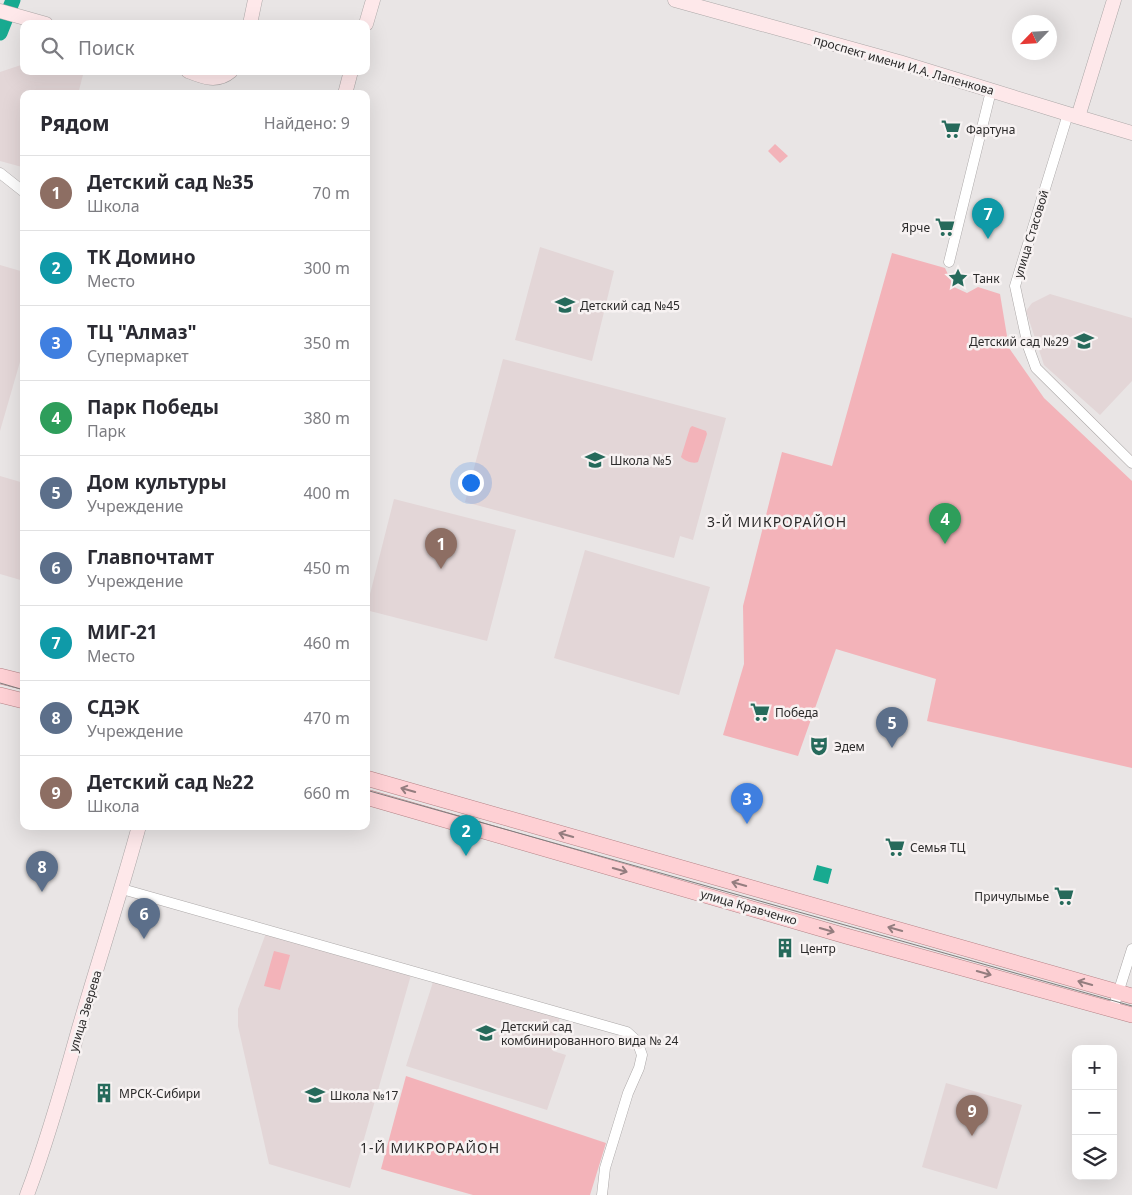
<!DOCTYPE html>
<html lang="ru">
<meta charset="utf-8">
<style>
body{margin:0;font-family:"Noto Sans",sans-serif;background:#f2f2f3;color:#2b2b33}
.controls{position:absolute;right:15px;bottom:15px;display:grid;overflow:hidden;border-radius:10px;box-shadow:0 5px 20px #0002}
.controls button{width:45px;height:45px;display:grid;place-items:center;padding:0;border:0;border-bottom:1px solid #e1e1e2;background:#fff;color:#2b2b33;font:25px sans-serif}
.compass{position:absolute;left:1012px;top:15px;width:45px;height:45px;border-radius:50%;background:#fff;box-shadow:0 5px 20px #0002;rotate:245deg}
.you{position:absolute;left:470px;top:482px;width:18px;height:18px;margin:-12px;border:4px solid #fff;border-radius:50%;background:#1a73e8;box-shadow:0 0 0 8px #1a73e833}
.badge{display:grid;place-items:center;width:32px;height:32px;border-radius:50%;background:#0f766e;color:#fff;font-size:16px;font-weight:700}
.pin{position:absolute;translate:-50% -41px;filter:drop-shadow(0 1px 2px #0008)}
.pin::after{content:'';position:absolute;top:26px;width:18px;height:15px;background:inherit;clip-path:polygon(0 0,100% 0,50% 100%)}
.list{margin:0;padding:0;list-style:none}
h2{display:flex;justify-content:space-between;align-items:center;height:65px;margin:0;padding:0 20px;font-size:21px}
h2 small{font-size:16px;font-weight:400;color:#7c7c81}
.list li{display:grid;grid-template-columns:32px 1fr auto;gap:15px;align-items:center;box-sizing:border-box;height:75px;padding:0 20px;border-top:1px solid #e1e1e2}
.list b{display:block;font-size:19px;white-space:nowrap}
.list p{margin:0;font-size:16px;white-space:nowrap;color:#7c7c81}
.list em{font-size:16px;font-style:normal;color:#7c7c81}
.icon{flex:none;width:28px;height:28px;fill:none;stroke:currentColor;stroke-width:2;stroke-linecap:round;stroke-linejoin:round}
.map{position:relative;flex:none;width:1132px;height:1195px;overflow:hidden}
.search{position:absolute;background:#fff;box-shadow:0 5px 20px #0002;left:20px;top:20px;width:350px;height:55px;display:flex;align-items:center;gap:12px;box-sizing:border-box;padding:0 18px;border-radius:10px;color:#7c7c81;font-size:19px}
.panel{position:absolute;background:#fff;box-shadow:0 5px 20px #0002;left:20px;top:90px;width:350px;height:740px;border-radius:10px}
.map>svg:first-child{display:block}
.built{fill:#e3d6d7}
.green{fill:#f3b3b9}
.water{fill:#18aa90}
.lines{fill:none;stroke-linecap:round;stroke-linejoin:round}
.river{stroke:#18aa90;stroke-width:15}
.street-casing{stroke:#aca8a8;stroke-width:11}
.secondary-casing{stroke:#aca8a8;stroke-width:15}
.primary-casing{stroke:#b48286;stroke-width:16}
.street{stroke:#fff;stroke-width:10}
.secondary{stroke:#fee8ea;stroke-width:14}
.primary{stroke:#fed0d4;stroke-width:15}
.tram{stroke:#7e7c7c;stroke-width:1}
.oneway{stroke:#947d7f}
.labels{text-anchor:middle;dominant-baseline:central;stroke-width:5;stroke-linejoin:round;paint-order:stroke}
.street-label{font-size:12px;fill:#2b2a2a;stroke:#f7f2f2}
.poi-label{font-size:12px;fill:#2b2a2a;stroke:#f7f2f2;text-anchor:start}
.neighbourhood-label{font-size:14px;letter-spacing:1px;fill:#2b2a2a;stroke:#f7f2f2}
</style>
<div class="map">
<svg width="1132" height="1195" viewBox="0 0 1132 1195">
<rect width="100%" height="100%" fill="#e9e5e5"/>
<path class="built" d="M24 64V71H84L78 94H24V166L22 167 0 161V72Z
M540 247 614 271 592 361 515 340Z
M0 265 24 272V348L0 431Z
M1050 294 1132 318V381L1100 415 1044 365 1026 311 1032 303Z
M503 359 726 418 693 540 680 536 674 558 465 502Z
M0 476 24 483V581L0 574Z
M394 499 516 530 487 641 366 610Z
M585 550 710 587 679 695 554 658Z
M266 933 411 975 350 1188 269 1164 238 1026V1009Z
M433 982 560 1015 553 1051 566 1055 547 1110 406 1066Z
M946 1083 1022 1105 997 1189 922 1167Z"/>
<path class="green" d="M775 144 788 156 780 163 768 151Z
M892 253 945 268 954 287 967 293 978 287 1000 294 1009 348 1044 398 1132 481V768L927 721 936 679 836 649 798 756 723 735 744 664 743 606 782 452 832 466Z
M692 426 706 431 707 434 698 462C693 464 685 461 681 457L690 428Z
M274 951 290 955 280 990 264 986Z
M406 1076 606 1143 590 1195H473L381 1169Z"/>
<path class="water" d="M817 865 832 869 828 884 813 880Z"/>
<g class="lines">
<path class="river" d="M0 33 13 0"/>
<defs>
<path id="street" d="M1068 114 1015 286 1028 346 1036 368 1132 463
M0 173 24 192
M949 262 991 91
M122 889 627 1032 637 1041 642 1055 639 1068 628 1093 605 1168 602 1195
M1113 1009 1132 949"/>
<path id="secondary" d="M675 0 899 62 1068 114 1132 133
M0 11 46 24
M250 24 255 0
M366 24 373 0
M188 71C203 77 217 83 231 71
M345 94 351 71
M1078 117 1114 0
M27 1195C47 1142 62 1089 77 1035 97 965 120 896 139 826"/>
<path id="primary" d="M0 676 24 682
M0 695 24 701
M366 778 1132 996
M366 797 846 936 1132 1015"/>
</defs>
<use href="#street" class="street-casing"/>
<use href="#secondary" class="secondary-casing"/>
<use href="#primary" class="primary-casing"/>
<use href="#street" class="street"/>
<use href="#secondary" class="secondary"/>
<use href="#primary" class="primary"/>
<path class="tram" d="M0 683 24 690
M366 790 1132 1006"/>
</g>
<defs><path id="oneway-shaft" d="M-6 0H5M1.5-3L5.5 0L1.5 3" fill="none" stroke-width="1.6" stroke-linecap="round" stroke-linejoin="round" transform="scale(1.25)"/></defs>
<g class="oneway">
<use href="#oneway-shaft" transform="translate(408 790) rotate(-164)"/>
<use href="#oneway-shaft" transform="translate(566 835) rotate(-164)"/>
<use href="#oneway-shaft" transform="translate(620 870) rotate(16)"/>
<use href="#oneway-shaft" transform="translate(739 884) rotate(-164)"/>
<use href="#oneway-shaft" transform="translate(895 929) rotate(-164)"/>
<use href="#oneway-shaft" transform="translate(827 930) rotate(16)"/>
<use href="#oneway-shaft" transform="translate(984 973) rotate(16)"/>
<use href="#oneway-shaft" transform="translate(1085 983) rotate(-164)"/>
</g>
<defs>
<symbol id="supermarket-bare" viewBox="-9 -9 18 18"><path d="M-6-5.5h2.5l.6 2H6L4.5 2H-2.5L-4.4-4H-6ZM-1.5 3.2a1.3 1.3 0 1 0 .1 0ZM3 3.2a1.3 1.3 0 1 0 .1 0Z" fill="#266a5b" stroke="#f7f2f2" stroke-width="2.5" paint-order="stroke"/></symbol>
<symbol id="sight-bare" viewBox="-9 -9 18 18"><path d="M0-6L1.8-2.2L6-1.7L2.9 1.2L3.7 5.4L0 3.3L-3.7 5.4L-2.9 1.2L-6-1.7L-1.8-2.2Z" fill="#266a5b" stroke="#f7f2f2" stroke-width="2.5" paint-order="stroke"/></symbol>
<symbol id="school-bare" viewBox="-9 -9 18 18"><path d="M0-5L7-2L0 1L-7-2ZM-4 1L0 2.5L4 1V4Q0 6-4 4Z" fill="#266a5b" stroke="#f7f2f2" stroke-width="2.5" paint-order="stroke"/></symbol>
<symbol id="theatre-bare" viewBox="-9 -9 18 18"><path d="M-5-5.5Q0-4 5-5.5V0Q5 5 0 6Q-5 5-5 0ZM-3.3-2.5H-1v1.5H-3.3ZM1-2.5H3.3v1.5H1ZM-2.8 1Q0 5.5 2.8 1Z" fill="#266a5b" stroke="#f7f2f2" stroke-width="2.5" paint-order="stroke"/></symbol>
<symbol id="building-bare" viewBox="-9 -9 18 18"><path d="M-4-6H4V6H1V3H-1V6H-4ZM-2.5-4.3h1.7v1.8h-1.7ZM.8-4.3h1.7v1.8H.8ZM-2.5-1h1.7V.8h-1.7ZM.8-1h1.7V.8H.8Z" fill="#266a5b" stroke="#f7f2f2" stroke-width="2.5" paint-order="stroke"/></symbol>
</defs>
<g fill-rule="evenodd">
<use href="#supermarket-bare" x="937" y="115" width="28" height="28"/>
<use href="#supermarket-bare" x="931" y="213" width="28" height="28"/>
<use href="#sight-bare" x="944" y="264" width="28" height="28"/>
<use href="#school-bare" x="551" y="291" width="28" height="28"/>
<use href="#school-bare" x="1070" y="327" width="28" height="28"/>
<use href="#school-bare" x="581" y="446" width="28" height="28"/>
<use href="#supermarket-bare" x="746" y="698" width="28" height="28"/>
<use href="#theatre-bare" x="805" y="732" width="28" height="28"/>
<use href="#supermarket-bare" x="881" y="833" width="28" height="28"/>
<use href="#supermarket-bare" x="1050" y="882" width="28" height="28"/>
<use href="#building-bare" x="771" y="934" width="28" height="28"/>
<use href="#school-bare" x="472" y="1019" width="28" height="28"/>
<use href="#building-bare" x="90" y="1079" width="28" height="28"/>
<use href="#school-bare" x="301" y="1081" width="28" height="28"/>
</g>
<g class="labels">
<g class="street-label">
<text transform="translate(904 65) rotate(16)">проспект имени И.А. Лапенкова</text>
<text transform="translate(1031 234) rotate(-73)">улица Стасовой</text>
<text transform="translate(749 907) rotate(16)">улица Кравченко</text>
<text transform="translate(85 1011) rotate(-73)">улица Зверева</text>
</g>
<g class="poi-label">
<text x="966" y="129">Фартуна</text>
<text x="930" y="227" text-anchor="end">Ярче</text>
<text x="973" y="278">Танк</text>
<text x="580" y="305">Детский сад №45</text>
<text x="1069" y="341" text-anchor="end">Детский сад №29</text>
<text x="610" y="460">Школа №5</text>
<text x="775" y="712">Победа</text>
<text x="834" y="746">Эдем</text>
<text x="910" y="847">Семья ТЦ</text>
<text x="1049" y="896" text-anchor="end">Причулымье</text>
<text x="800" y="948">Центр</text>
<text x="501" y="1026">Детский сад<tspan x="501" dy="14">комбинированного вида № 24</tspan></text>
<text x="119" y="1093">МРСК-Сибири</text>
<text x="330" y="1095">Школа №17</text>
</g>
<g class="neighbourhood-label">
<text x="777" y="521">3-Й МИКРОРАЙОН</text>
<text x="430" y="1147">1-Й МИКРОРАЙОН</text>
</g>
</g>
</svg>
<div class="controls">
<button>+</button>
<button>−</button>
<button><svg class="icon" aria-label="layers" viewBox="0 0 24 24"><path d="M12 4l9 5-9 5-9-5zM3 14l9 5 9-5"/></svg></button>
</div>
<svg class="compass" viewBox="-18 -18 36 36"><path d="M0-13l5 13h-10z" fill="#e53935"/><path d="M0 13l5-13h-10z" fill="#7c7c81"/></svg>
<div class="you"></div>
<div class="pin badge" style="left:441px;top:569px;background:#8d6e63">1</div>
<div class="pin badge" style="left:466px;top:856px;background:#0f9aa8">2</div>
<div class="pin badge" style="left:747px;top:824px;background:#3f7fe0">3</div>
<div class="pin badge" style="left:945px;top:544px;background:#2e9e5b">4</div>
<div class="pin badge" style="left:892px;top:748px;background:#5c6f8a">5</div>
<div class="pin badge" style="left:144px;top:939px;background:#5c6f8a">6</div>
<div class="pin badge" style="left:988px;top:239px;background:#0f9aa8">7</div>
<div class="pin badge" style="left:42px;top:892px;background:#5c6f8a">8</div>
<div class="pin badge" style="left:972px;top:1136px;background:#8d6e63">9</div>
<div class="search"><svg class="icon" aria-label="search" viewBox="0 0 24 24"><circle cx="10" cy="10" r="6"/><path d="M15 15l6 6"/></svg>Поиск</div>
<section class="panel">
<h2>Рядом<small>Найдено: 9</small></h2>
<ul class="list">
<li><span class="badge" style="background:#8d6e63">1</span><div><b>Детский сад №35</b><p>Школа</p></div><em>70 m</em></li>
<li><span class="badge" style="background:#0f9aa8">2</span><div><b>ТК Домино</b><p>Место</p></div><em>300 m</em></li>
<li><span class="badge" style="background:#3f7fe0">3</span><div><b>ТЦ &quot;Алмаз&quot;</b><p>Супермаркет</p></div><em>350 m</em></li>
<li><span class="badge" style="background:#2e9e5b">4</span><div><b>Парк Победы</b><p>Парк</p></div><em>380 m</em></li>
<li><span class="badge" style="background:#5c6f8a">5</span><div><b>Дом культуры</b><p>Учреждение</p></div><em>400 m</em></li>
<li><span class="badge" style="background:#5c6f8a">6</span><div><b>Главпочтамт</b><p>Учреждение</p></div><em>450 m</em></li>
<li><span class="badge" style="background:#0f9aa8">7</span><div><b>МИГ-21</b><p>Место</p></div><em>460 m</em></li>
<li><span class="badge" style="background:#5c6f8a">8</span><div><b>СДЭК</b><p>Учреждение</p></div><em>470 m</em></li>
<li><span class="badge" style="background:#8d6e63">9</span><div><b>Детский сад №22</b><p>Школа</p></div><em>660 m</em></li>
</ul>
</section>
</div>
